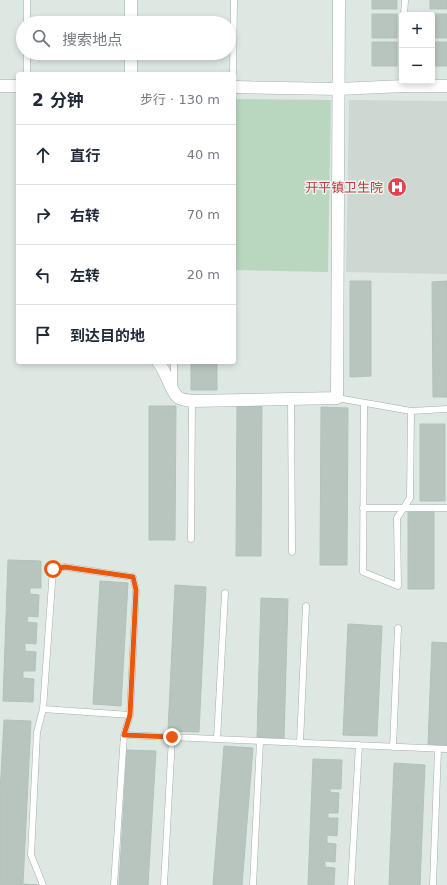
<!DOCTYPE html>
<html lang="zh">
<meta charset="utf-8">
<style>
body{margin:0;font-family:"DejaVu Sans","Noto Sans SC",sans-serif;background:#f6f6f7;color:#1f2937}
.controls{position:absolute;right:12px;top:12px;display:grid;overflow:hidden;border-radius:4px;box-shadow:0 2px 6px #0003}
.controls button{width:36px;height:36px;display:grid;place-items:center;padding:0;border:0;border-bottom:1px solid #e0e1e3;background:#fff;color:#1f2937;font:20px sans-serif}
.stop{position:absolute;width:12px;height:12px;margin:-9px;border:3px solid #ea580c;border-radius:50%;background:#fff}
.stop.end{background:#ea580c;border-color:#fff;box-shadow:0 1px 4px #0008}
.list{margin:0;padding:0;list-style:none}
h2{display:flex;justify-content:space-between;align-items:center;height:52px;margin:0;padding:0 16px;font-size:17px}
h2 small{font-size:13px;font-weight:400;color:#747a83}
.list li{display:grid;grid-template-columns:26px 1fr auto;gap:12px;align-items:center;box-sizing:border-box;height:60px;padding:0 16px;border-top:1px solid #e0e1e3}
.list b{display:block;font-size:15px;white-space:nowrap}
.list em{font-size:13px;font-style:normal;color:#747a83}
.icon{flex:none;width:22px;height:22px;fill:none;stroke:currentColor;stroke-width:2;stroke-linecap:round;stroke-linejoin:round}
.map{position:relative;flex:none;width:447px;height:885px;overflow:hidden}
.search{position:absolute;background:#fff;box-shadow:0 2px 6px #0003;left:16px;top:16px;width:220px;height:44px;display:flex;align-items:center;gap:10px;box-sizing:border-box;padding:0 14px;border-radius:22px;color:#747a83;font-size:15px}
.panel{position:absolute;background:#fff;box-shadow:0 2px 6px #0003;left:16px;top:72px;width:220px;height:292px;border-radius:4px}
.map>svg:first-child{display:block}
.built{fill:#cdd8d2}
.green{fill:#b9d7be}
.building{fill:#b7c5be;stroke:#b2c1b9}
.lines{fill:none;stroke-linecap:round;stroke-linejoin:round}
.service-casing{stroke:#a2afa9;stroke-width:7}
.minor-casing{stroke:#a2afa9;stroke-width:13}
.service{stroke:#fff;stroke-width:6}
.minor{stroke:#fff;stroke-width:12}
.route{stroke:#ea580c;stroke-width:5}
.labels{text-anchor:middle;dominant-baseline:central;stroke-width:3;stroke-linejoin:round;paint-order:stroke}
.health-label{font-size:13px;fill:#be3a42;stroke:#eef5f1;text-anchor:end}
</style>
<div class="map">
<svg width="447" height="885" viewBox="0 0 447 885">
<rect width="100%" height="100%" fill="#dee8e3"/>
<path class="built" d="M349 100 447 101V274L346 272Z"/>
<path class="green" d="M234 99 331 100 328 272 234 270Z"/>
<path class="building" d="M372 0H397V9H372Z
M430 0H447V9H430Z
M372 14H397V38H372Z
M430 14H447V38H432V15H430Z
M372 42H397V66H372Z
M432 42H447V66H432Z
M350 281H371V376L350 377Z
M447 281V397H433L432 282Z
M191 362H217V390H191Z
M237 404H262L261 556H236Z
M149 406H176L175 540H149Z
M321 407 348 408 347 565H320Z
M420 424H445V501H420Z
M408 512H434V589H408Z
M8 560 41 561V588H30V594L39 595 38 617 28 616 27 622 37 623 36 644 25 643V651L36 652 35 671H23V678L34 679 33 702 3 701Z
M100 581 128 583 121 706 93 704Z
M175 585 206 587 199 732 168 731Z
M261 598 288 599 284 738 257 737Z
M348 624 382 626 377 736 343 735Z
M432 642 447 643V745L428 744Z
M4 720 31 721 23 884 38 885H0V793Z
M224 746 253 748 242 885H213Z
M127 750 156 751 148 885H119Z
M313 759 342 760 341 789H330V792L339 793 338 813H328V818H338L337 836 327 835V843L336 844 335 862 325 861V867L335 868 334 885H308Z
M394 763 425 765 420 885H389Z"/>
<g class="lines">
<defs>
<path id="service" d="M404 15 405 0
M27 23V0
M27 74V53
M233 74 234 0
M174 384V362
M337 398 411 411 447 409
M291 399 292 552
M364 403 363 572 398 586 397 518 410 498 411 411
M363 508H447
M191 539 192 401
M43 709 130 715
M124 735 447 749
M217 739 225 593
M300 743 306 606
M393 747 398 628
M43 885 31 855 37 732 43 709 53 569 65 567 133 577 136 590 130 715 124 735 114 885
M164 885 172 737
M253 885 260 741
M351 885 359 745
M433 885 438 749"/>
<path id="minor" d="M131 23V0
M131 74V53
M0 86H18
M234 87 338 89 404 86H447
M158 362C166 370 171 393 179 398 182 400 188 400 192 401L337 398 339 0"/>
</defs>
<use href="#service" class="service-casing"/>
<use href="#minor" class="minor-casing"/>
<use href="#service" class="service"/>
<use href="#minor" class="minor"/>
</g>
<g class="lines">
<path class="route" d="M53 569 65 567 133 577 136 590 130 715 124 735 172 737"/>
</g>
<defs>
<symbol id="hospital-disc" viewBox="-11 -11 22 22"><circle r="9.5" fill="#e0444e" stroke="#eef5f1"/><path d="M-5-5h3v3.5h4V-5h3V5h-3V1.5h-4V5h-3Z" fill="#fff"/></symbol>
</defs>
<g fill-rule="evenodd">
<use href="#hospital-disc" x="386" y="176" width="22" height="22"/>
</g>
<g class="labels">
<g class="health-label">
<text x="383" y="187">开平镇卫生院</text>
</g>
</g>
</svg>
<div class="controls">
<button>+</button>
<button>−</button>
</div>
<div class="stop" style="left:53px;top:569px"></div>
<div class="stop end" style="left:172px;top:737px"></div>
<div class="search"><svg class="icon" aria-label="search" viewBox="0 0 24 24"><circle cx="10" cy="10" r="6"/><path d="M15 15l6 6"/></svg>搜索地点</div>
<section class="panel">
<h2>2 分钟<small>步行 · 130 m</small></h2>
<ul class="list">
<li><svg class="icon" aria-label="ahead" viewBox="0 0 24 24"><path d="M12 20V5M6 11l6-6 6 6"/></svg><div><b>直行</b></div><em>40 m</em></li>
<li><svg class="icon" aria-label="right" viewBox="0 0 24 24"><path d="M7 20v-9h11M14 6l5 5-5 5"/></svg><div><b>右转</b></div><em>70 m</em></li>
<li><svg class="icon" aria-label="left" viewBox="0 0 24 24"><path d="M17 20v-9H6M10 6l-5 5 5 5"/></svg><div><b>左转</b></div><em>20 m</em></li>
<li><svg class="icon" aria-label="arrive" viewBox="0 0 24 24"><path d="M6 21V4h12l-3 4 3 4H6"/></svg><div><b>到达目的地</b></div></li>
</ul>
</section>
</div>
